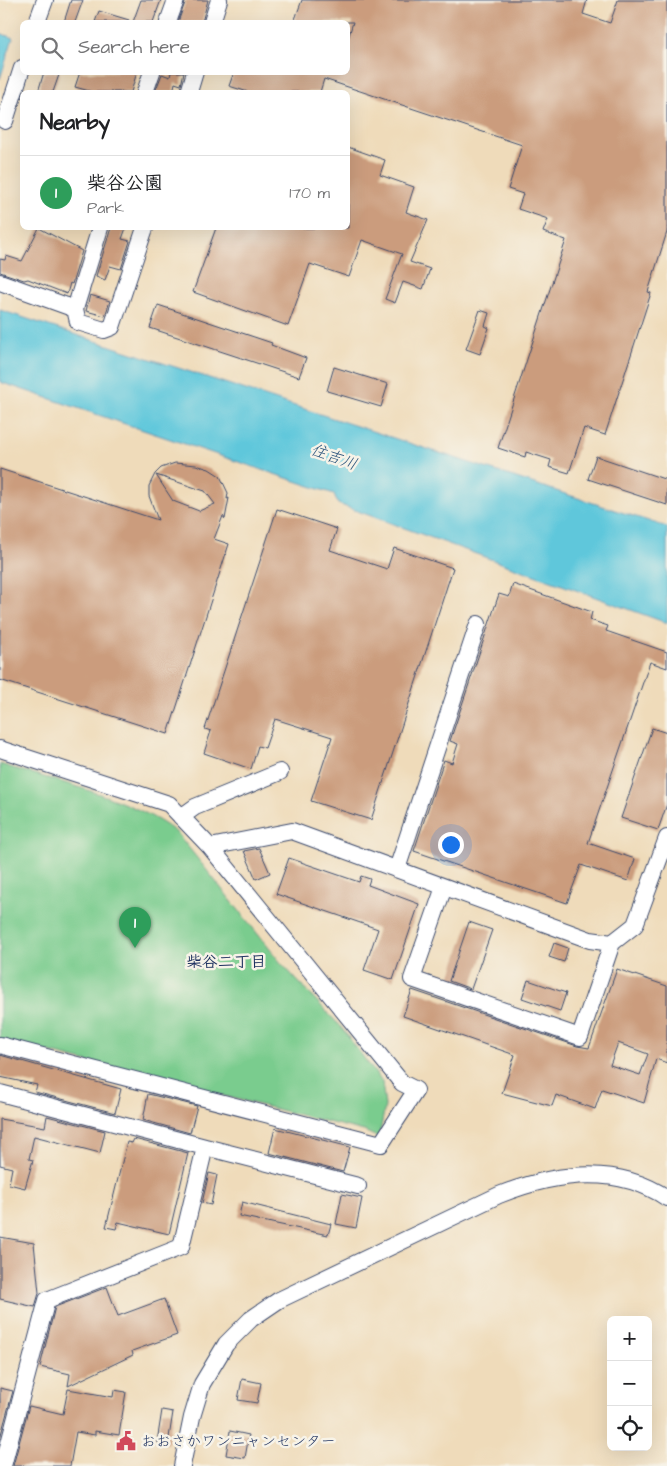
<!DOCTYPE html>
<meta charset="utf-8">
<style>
body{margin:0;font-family:"Architects Daughter","Klee One",sans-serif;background:#f2f2f2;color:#202124}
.controls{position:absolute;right:15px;bottom:15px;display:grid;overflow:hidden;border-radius:8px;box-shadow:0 5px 20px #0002}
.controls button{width:45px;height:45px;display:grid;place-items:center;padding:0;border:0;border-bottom:1px solid #e0e0e0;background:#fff;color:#202124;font:25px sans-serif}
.you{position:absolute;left:450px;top:844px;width:18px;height:18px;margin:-12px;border:4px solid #fff;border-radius:50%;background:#1a73e8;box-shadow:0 0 0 8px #1a73e833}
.badge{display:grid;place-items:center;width:32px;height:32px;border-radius:50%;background:#111827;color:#fff;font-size:16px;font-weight:700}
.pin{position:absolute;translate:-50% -41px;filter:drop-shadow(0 1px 2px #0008)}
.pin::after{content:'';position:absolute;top:26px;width:18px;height:15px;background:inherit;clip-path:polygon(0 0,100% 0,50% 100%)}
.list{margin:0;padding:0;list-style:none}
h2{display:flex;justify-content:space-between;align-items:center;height:65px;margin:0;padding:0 20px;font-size:21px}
h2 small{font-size:16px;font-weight:400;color:#757577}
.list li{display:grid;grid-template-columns:32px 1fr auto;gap:15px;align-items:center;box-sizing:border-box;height:75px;padding:0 20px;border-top:1px solid #e0e0e0}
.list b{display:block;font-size:19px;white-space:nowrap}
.list p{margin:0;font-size:16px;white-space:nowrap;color:#757577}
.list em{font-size:16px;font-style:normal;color:#757577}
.icon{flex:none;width:28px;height:28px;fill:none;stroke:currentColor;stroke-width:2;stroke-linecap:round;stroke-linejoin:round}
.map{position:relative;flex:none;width:667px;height:1466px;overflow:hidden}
.search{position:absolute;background:#fff;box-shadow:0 5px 20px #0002;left:20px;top:20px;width:330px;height:55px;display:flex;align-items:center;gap:12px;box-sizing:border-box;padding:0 18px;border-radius:8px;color:#757577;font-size:19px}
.panel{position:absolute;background:#fff;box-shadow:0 5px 20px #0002;left:20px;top:90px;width:330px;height:140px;border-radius:8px}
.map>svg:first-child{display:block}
.green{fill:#7acc8e;stroke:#4a7e76}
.water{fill:#5fc7db;stroke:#3d7b9c}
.building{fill:#cb9c7d;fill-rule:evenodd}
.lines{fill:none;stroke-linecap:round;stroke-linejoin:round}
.minor-casing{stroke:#3b496c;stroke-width:18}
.minor{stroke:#fff;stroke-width:16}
.labels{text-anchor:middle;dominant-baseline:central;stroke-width:5;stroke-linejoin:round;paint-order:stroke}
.poi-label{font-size:15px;fill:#1b2f5e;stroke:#f7f3e8;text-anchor:start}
.water-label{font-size:16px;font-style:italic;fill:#2c557d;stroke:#f7f3e8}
.neighbourhood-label{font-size:16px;font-weight:bold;fill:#1b2f5e;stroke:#f7f3e8}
</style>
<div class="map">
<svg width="667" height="1466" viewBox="0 0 667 1466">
<rect width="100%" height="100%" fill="#f7f3e8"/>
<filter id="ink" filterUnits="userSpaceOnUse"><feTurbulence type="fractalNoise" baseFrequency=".02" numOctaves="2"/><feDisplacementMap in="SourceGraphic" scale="10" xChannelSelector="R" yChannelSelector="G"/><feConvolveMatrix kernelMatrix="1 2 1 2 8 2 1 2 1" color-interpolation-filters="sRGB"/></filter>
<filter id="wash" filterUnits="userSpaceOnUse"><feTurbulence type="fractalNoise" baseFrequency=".0096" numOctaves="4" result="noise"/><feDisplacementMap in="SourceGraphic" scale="20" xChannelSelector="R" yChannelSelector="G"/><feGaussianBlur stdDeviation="1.12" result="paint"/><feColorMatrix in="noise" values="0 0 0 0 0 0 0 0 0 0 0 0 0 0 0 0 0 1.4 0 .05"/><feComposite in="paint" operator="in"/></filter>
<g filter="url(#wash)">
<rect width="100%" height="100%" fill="#efdbba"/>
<path class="green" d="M0 764C54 781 134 798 177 833L281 963 340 1026 382 1082 385 1106 379 1138 364 1131 0 1040Z"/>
<path class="water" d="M0 33 13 38 0 79Z
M0 310 667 527V623L338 504 334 494 0 382Z"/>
<g id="blocks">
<path class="building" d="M71 0H83L75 22H64Z
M141 0H161L153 22H133Z
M186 0H208L202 22H178Z
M302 0H587L583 14 610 23 618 0H667V232L648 292 651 293 605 435 584 428 569 473 549 467 551 460 526 452 525 457 498 448 566 240 543 232 548 219 518 209 523 194 508 189 522 145 324 79 320 92H248L229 86 234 72H348V39L353 22H294Z
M99 11 129 20V22H95Z
M44 72H60L53 92H38Z
M80 72H137L131 92H93L75 87Z
M171 72H184L181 85 175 83 173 92H155L162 74 170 77Z
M348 147 385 160 380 175 414 187 406 212 428 220 410 262 430 269 423 289 403 282 395 303 385 299 402 254 362 240 349 277 310 264 288 326 193 292 216 228H348Z
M39 228 82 251 72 284 70 283 67 294 28 279 24 280 0 272V259L5 260 6 256 22 261Z
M111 228H126L122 239 130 241 121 269 110 266 105 280 96 276Z
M90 295 110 301 105 316 86 311Z
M158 305 272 343 271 345 306 358 299 377 150 328Z
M480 310 489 313 485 326 489 328 480 354 466 349Z
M334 367 388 384 381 407 327 391Z
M596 456 667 480V505L588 479Z
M175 463 196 465 209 469 220 476 228 493 227 499 229 498 225 519 223 516 214 539 229 544 168 734 0 680V469L158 520 149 496V486L155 474 161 468ZM156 475 205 491 215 504 199 511 173 501Z
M277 509 337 529 330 550 387 569 394 548 453 568 371 820 311 801 332 737 275 719 265 748 258 746 251 769 204 753 211 731 205 729Z
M513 584 592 612 590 620 608 626 606 631 667 652V668L650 662 588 843 635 859 628 881 581 865 567 903 414 851 444 760 452 763 458 744 450 741 499 594 509 597Z
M652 728 667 733V804L658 830 621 818Z
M259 848 270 873 256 879 244 851Z
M289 858 359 882 361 876 370 879 368 885 419 904 393 980 364 970 378 929 276 894Z
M469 922 492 930 471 989 449 981Z
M554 943 568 948 564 962 549 957Z
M617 969 667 986V1063L656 1059 644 1103 602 1089 595 1109 556 1095 552 1106 502 1093 515 1055 403 1016 412 990 577 1046 589 1048ZM618 1043 648 1054 640 1075 610 1065Z
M528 980 566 993 560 1011 522 998Z
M0 1055 121 1089 115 1113 35 1092 37 1085 0 1077Z
M148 1094 197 1106 190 1133 143 1120Z
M47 1116 105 1131 100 1153 34 1136 29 1159 33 1160 25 1188 9 1184 12 1168 0 1165V1119L45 1127Z
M275 1128 350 1147 343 1172 269 1153Z
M134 1139 188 1153 169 1234 118 1222 116 1229 106 1227 127 1142 132 1143Z
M209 1173 217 1175 211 1205 202 1203Z
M342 1194 362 1198 356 1228 336 1224Z
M242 1202 331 1224 328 1235 239 1216Z
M0 1237 34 1243 39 1293 35 1307 0 1299Z
M107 1287 118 1316 164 1299 177 1335 132 1351 133 1355 68 1386 70 1374 40 1367 55 1307Z
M242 1379 261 1383 257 1403 238 1400Z
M0 1388 13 1391 0 1438Z
M68 1389 113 1397 114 1390 126 1392 119 1435 95 1431V1435L76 1432 70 1466H13L29 1406 63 1414Z
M162 1410 173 1412 168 1444 157 1442Z
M230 1431 249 1435 245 1458 226 1455Z"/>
</g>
</g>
<g filter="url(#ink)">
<use href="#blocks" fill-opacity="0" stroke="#3b496c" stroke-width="1"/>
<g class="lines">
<defs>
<path id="minor" d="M37 22 45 0
M168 22 176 0
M212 22 219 0
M145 92 152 72
M189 92 195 72
M5 121 22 68
M100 228 75 309 78 322 104 330 112 327 145 228
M0 282 75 309
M0 749 169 804 210 847 402 1083 416 1090 381 1144 0 1045
M181 817 195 807 280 772
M210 847 292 831 590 940 612 943 635 925 667 838
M397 869 478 624
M444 887 412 979 580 1037 612 943
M0 1093 205 1147 181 1247 47 1300 3 1466
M205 1147 358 1186
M182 1466 192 1417 202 1384 226 1344 251 1319 279 1300 499 1195C554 1173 615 1163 667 1198"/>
</defs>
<use href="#minor" class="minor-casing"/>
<use href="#minor" class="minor"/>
</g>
</g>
<defs>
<symbol id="civic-bare" viewBox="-9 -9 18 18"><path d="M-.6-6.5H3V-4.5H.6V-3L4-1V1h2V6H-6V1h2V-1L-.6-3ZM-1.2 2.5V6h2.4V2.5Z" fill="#d1495b" stroke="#f7f3e8" stroke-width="2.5" paint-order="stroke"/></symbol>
</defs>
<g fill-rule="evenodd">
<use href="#civic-bare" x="112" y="1427" width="28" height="28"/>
</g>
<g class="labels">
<g class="poi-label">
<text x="141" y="1441">おおさかワンニャンセンター</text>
</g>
<g class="water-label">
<text transform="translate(334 457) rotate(20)">住吉川</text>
</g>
<g class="neighbourhood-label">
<text x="226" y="962">柴谷二丁目</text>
</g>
</g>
</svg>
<div class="controls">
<button>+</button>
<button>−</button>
<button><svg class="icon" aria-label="locate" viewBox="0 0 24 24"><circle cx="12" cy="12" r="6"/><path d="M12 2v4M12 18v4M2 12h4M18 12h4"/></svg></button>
</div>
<div class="you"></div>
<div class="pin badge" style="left:135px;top:948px;background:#2e9e5b">1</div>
<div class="search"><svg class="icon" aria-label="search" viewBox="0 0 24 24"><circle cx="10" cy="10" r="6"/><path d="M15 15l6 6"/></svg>Search here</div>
<section class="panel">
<h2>Nearby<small></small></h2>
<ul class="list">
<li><span class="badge" style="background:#2e9e5b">1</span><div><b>柴谷公園</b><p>Park</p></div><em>170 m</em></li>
</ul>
</section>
</div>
